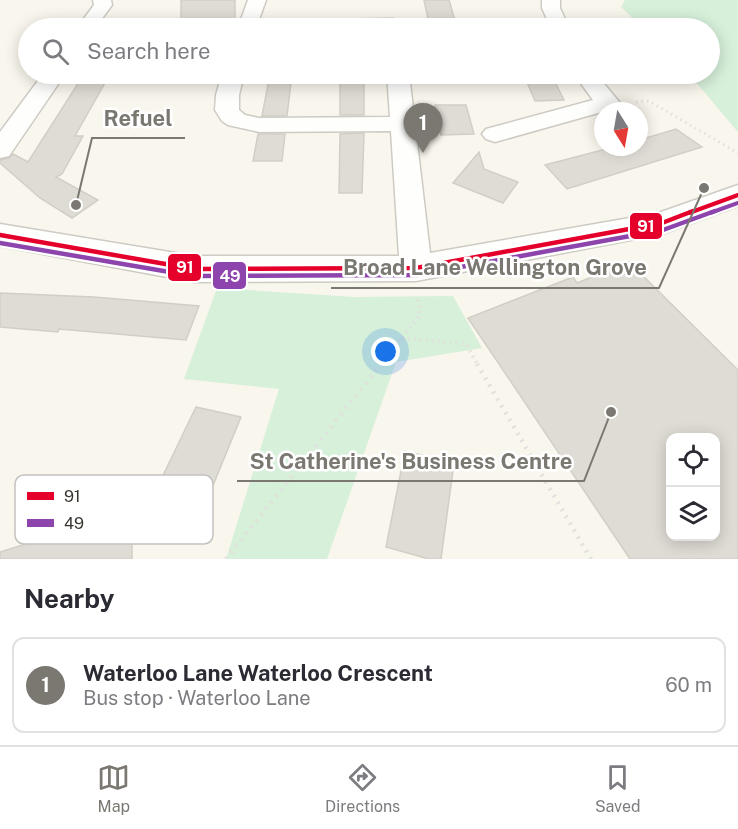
<!DOCTYPE html>
<meta charset="utf-8">
<style>
body{margin:0;font-family:"Public Sans",sans-serif;background:#f2f2f3;color:#2b2b33}
.controls{position:absolute;right:18px;bottom:18px;display:grid;overflow:hidden;border-radius:12px;box-shadow:0 3px 15px #0003}
.controls button{width:54px;height:54px;display:grid;place-items:center;padding:0;border:0;border-bottom:2px solid #e1e1e2;background:#fff;color:#2b2b33;font:30px sans-serif}
.compass{position:absolute;left:594px;top:102px;width:54px;height:54px;border-radius:50%;background:#fff;box-shadow:0 3px 15px #0003;rotate:169deg}
.you{position:absolute;left:386px;top:352px;width:21px;height:21px;margin:-15px;border:4px solid #fff;border-radius:50%;background:#1a73e8;box-shadow:0 0 0 9px #1a73e833}
.badge{display:grid;place-items:center;width:39px;height:39px;border-radius:50%;background:#7b7871;color:#fff;font-size:20px;font-weight:700}
.pin{position:absolute;translate:-50% -50px;filter:drop-shadow(0 2px 3px #0008)}
.pin::after{content:'';position:absolute;top:32px;width:21px;height:18px;background:inherit;clip-path:polygon(0 0,100% 0,50% 100%)}
.list{margin:0;padding:0;list-style:none}
h2{display:flex;justify-content:space-between;align-items:center;height:78px;margin:0;padding:0 24px;font-size:26px}
h2 small{font-size:20px;font-weight:400;color:#7c7c81}
.list li{display:grid;grid-template-columns:39px 1fr auto;gap:18px;align-items:center;box-sizing:border-box;height:96px;margin:0 12px 12px;padding:0 12px;border:2px solid #e1e1e2;border-radius:12px}
.list b{display:block;font-size:22px;white-space:nowrap}
.list p{margin:0;font-size:20px;white-space:nowrap;color:#7c7c81}
.list em{font-size:20px;font-style:normal;color:#7c7c81}
.icon{flex:none;width:33px;height:33px;fill:none;stroke:currentColor;stroke-width:2;stroke-linecap:round;stroke-linejoin:round}
.map{position:relative;flex:none;width:738px;height:559px;overflow:hidden}
.search{position:absolute;background:#fff;box-shadow:0 3px 15px #0003;left:18px;right:18px;top:18px;height:66px;display:flex;align-items:center;gap:15px;box-sizing:border-box;padding:0 21px;border-radius:33px;color:#7c7c81;font-size:22px}
.sheet{height:186px;background:#fff}
nav{display:flex;justify-content:space-around;align-items:center;box-sizing:border-box;height:84px;border-top:2px solid #e1e1e2;background:#fff;font-size:16px;color:#7c7c81}
nav a{display:grid;justify-items:center;gap:3px}
nav .on{color:#7b7871}
.map>svg:first-child{display:block}
.green{fill:#d6f0da}
.building{fill:#dfdcd5;stroke:#d1cec6;stroke-width:1.5;fill-rule:evenodd}
.lines{fill:none;stroke-linecap:round;stroke-linejoin:round}
.minor-casing{stroke:#cecbc4;stroke-width:3}
.path-far2{stroke:#e1e0dd;stroke-width:3;stroke-dasharray:1.5 4;stroke-linecap:butt}
.path-far1{stroke:#e1e0dd;stroke-width:4;stroke-dasharray:1.5 4.5;stroke-linecap:butt}
.path{stroke:#e1e0dd;stroke-width:4.5;stroke-dasharray:2 6;stroke-linecap:butt}
.minor{fill:#fefefc;fill-rule:evenodd}
.bus-1-far1-casing{stroke:#fff;stroke-width:8}
.bus-1-casing{stroke:#fff;stroke-width:9}
.bus-2-far1-casing{stroke:#fff;stroke-width:8}
.bus-2-casing{stroke:#fff;stroke-width:9}
.bus-1-far1{stroke:#e4002b;stroke-width:4}
.bus-1{stroke:#e4002b;stroke-width:4.5}
.bus-2-far1{stroke:#8e44ad;stroke-width:4}
.bus-2{stroke:#8e44ad;stroke-width:4.5}
.key{fill:#fff;stroke:#c3c2c0;stroke-width:1.5}
.key-label{font-size:16px;fill:#37342e}
.leader{fill:none;stroke:#7b7871;stroke-width:2}
.callout-dot{fill:#7b7871;stroke:#fff;stroke-width:2}
.callout-label{font-size:22px;text-anchor:middle;font-weight:bold;fill:#7b7871;stroke:#fff;stroke-width:5;stroke-linejoin:round;paint-order:stroke}
.line-badge{stroke:#fff;stroke-width:2}
.badge-label{font-size:16px;text-anchor:middle;font-weight:bold;fill:#fff}
</style>
<div class="map">
<svg width="738" height="559" viewBox="0 0 738 559">
<rect width="100%" height="100%" fill="#f9f6ed"/>
<path class="green" d="M625 0H738V132L689 74H710V28H643L621 7Z
M217 288 354 297 453 296 482 348 396 362 327 559H226L279 389 184 379Z"/>
<path class="building" d="M181 0H235V28H181Z
M424 0H449L456 24H533L535 28H430Z
M84 74H110L75 136H83L62 174 56 177 98 200 72 218 40 198 0 163V160L9 158 13 154 28 162Z
M270 74H292L287 116H262Z
M446 74H558H551L564 100 535 101 527 82 449 83Z
M364 81V115H340V82Z
M435 105H466L474 134 441 135Z
M676 129 702 147 567 189 545 165 614 147H639V140Z
M364 133 362 193H339L340 134Z
M258 134H285L282 161H253Z
M479 152 484 169 518 182 503 203 453 183Z
M629 262 738 370V559H630L468 318 573 277 577 283ZM670 438H716V537H670Z
M0 293 94 297 199 306 186 340 59 329 58 332 0 327Z
M196 407 241 417 205 505 155 492Z
M405 451 454 463 441 559H429L386 547Z
M132 511V559H0V552Z"/>
<g class="lines">
<defs>
<path id="minor" d="M93 0H111L112 5 95 28H77L94 5Z
M248 0H266L256 28H238Z
M542 0H560V8L569 28H551L542 8Z
M393 19 400 21 403 25 400 28H315L313 26 316 22 323 20Z
M43 74H65L9 156 0 158V132Z
M222 74H244L239 95V110L245 115 259 118 390 117 387 74H409L430 253 658 213 738 185V206L662 234 416 281 194 282 0 246V224L194 256H399L391 131 259 132 228 125 222 121 215 110 216 95Z
M574 74H596L620 103 616 108 495 142 486 139 482 134 486 129 593 100Z"/>
</defs>
<use href="#minor" class="minor-casing"/>
<path class="path-far2" d="M636 102 649 101 738 153"/>
<path class="path-far1" d="M402 338 466 344 478 365
M380 365 420 315 418 296"/>
<path class="path" d="M477 364 591 559
M226 559 381 364"/>
<use href="#minor" class="minor"/>
<defs>
<path id="bus-1-far1" d="M689 213 738 195"/>
<path id="bus-1" d="M0 235 194 269 416 268 662 223 693 211"/>
<path id="bus-2-far1" d="M710 213 738 203"/>
<path id="bus-2" d="M0 243 193 276 417 275 663 230 715 211"/>
</defs>
<use href="#bus-1-far1" class="bus-1-far1-casing"/>
<use href="#bus-1" class="bus-1-casing"/>
<use href="#bus-2-far1" class="bus-2-far1-casing"/>
<use href="#bus-2" class="bus-2-casing"/>
<use href="#bus-1-far1" class="bus-1-far1"/>
<use href="#bus-1" class="bus-1"/>
<use href="#bus-2-far1" class="bus-2-far1"/>
<use href="#bus-2" class="bus-2"/>
</g>
<rect x="15" y="475" width="198" height="69" rx="9" class="key"/>
<rect x="27" y="492" width="27" height="8" fill="#e4002b"/>
<rect x="27" y="519" width="27" height="8" fill="#8e44ad"/>
<g class="key-label">
<text x="64" y="502">91</text>
<text x="64" y="529">49</text>
</g>
<path class="leader" d="M76 205L92 138H185M704 188L659 288H331M611 412L584 481H237"/>
<g class="callout-dot">
<circle cx="76" cy="205" r="6"/>
<circle cx="704" cy="188" r="6"/>
<circle cx="611" cy="412" r="6"/>
</g>
<g class="callout-label">
<text x="138" y="126">Refuel</text>
<text x="495" y="275">Broad Lane Wellington Grove</text>
<text x="411" y="469">St Catherine's Business Centre</text>
</g>
<g class="line-badge">
<rect x="629" y="212" width="34" height="28" rx="6" fill="#e4002b"/>
<rect x="167" y="253" width="35" height="29" rx="6" fill="#e4002b"/>
<rect x="212" y="261" width="35" height="29" rx="6" fill="#8e44ad"/>
</g>
<g class="badge-label">
<text x="646" y="232">91</text>
<text x="185" y="273">91</text>
<text x="230" y="282">49</text>
</g>
</svg>
<div class="controls">
<button><svg class="icon" aria-label="locate" viewBox="0 0 24 24"><circle cx="12" cy="12" r="6"/><path d="M12 2v4M12 18v4M2 12h4M18 12h4"/></svg></button>
<button><svg class="icon" aria-label="layers" viewBox="0 0 24 24"><path d="M12 4l9 5-9 5-9-5zM3 14l9 5 9-5"/></svg></button>
</div>
<svg class="compass" viewBox="-18 -18 36 36"><path d="M0-13l5 13h-10z" fill="#e53935"/><path d="M0 13l5-13h-10z" fill="#7c7c81"/></svg>
<div class="you"></div>
<div class="pin badge" style="left:423px;top:153px">1</div>
<div class="search"><svg class="icon" aria-label="search" viewBox="0 0 24 24"><circle cx="10" cy="10" r="6"/><path d="M15 15l6 6"/></svg>Search here</div>
</div>
<section class="sheet">
<h2>Nearby<small></small></h2>
<ul class="list">
<li><span class="badge">1</span><div><b>Waterloo Lane Waterloo Crescent</b><p>Bus stop · Waterloo Lane</p></div><em>60 m</em></li>
</ul>
</section>
<nav>
<a class="on"><svg class="icon" aria-label="map" viewBox="0 0 24 24"><path d="M3 6l6-2 6 2 6-2v14l-6 2-6-2-6 2zM9 4v14M15 6v14"/></svg>Map</a>
<a><svg class="icon" aria-label="directions" viewBox="0 0 24 24"><path d="M12 3l9 9-9 9-9-9zM9 14v-3h6M13 9l2 2-2 2"/></svg>Directions</a>
<a><svg class="icon" aria-label="saved" viewBox="0 0 24 24"><path d="M7 4h10v16l-5-4-5 4z"/></svg>Saved</a>
</nav>
